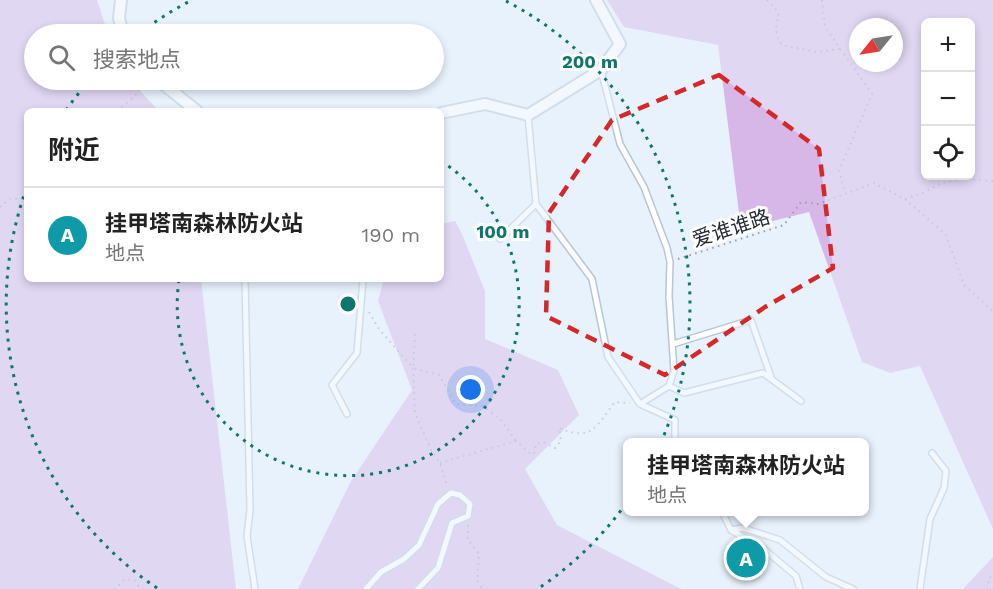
<!DOCTYPE html>
<html lang="zh">
<meta charset="utf-8">
<style>
body{margin:0;font-family:"Work Sans","Noto Sans SC",sans-serif;background:#f6f6f6;color:#222}
.controls{position:absolute;right:18px;top:18px;display:grid;overflow:hidden;border-radius:9px;box-shadow:0 3px 9px #0003}
.controls button{width:54px;height:54px;display:grid;place-items:center;padding:0;border:0;border-bottom:2px solid #e0e0e0;background:#fff;color:#222;font:30px sans-serif}
.compass{position:absolute;left:849px;top:18px;width:54px;height:54px;border-radius:50%;background:#fff;box-shadow:0 3px 9px #0003;rotate:240deg}
.you{position:absolute;left:471px;top:390px;width:21px;height:21px;margin:-15px;border:4px solid #fff;border-radius:50%;background:#1a73e8;box-shadow:0 0 0 9px #1a73e833}
.badge{display:grid;place-items:center;width:39px;height:39px;border-radius:50%;background:#d93025;color:#fff;font-size:20px;font-weight:700}
.pin{position:absolute;translate:-50% -50%;border:3px solid #fff;box-shadow:0 2px 6px #0006}
.popup{position:absolute;left:623px;top:438px;width:246px;height:78px;box-sizing:border-box;display:grid;place-content:center;border-radius:9px;background:#fff;filter:drop-shadow(0 2px 4px #0005);font-size:20px;white-space:nowrap;color:#767676}
.popup b{font-size:22px;color:#222}
.popup::after{content:'';position:absolute;left:50%;top:100%;margin-left:-12px;border:12px solid transparent;border-top-color:#fff}
.list{margin:0;padding:0;list-style:none}
h2{display:flex;justify-content:space-between;align-items:center;height:78px;margin:0;padding:0 24px;font-size:26px}
h2 small{font-size:20px;font-weight:400;color:#767676}
.list li{display:grid;grid-template-columns:39px 1fr auto;gap:18px;align-items:center;box-sizing:border-box;height:96px;padding:0 24px;border-top:2px solid #e0e0e0}
.list b{display:block;font-size:22px;white-space:nowrap}
.list p{margin:0;font-size:20px;white-space:nowrap;color:#767676}
.list em{font-size:20px;font-style:normal;color:#767676}
.icon{flex:none;width:33px;height:33px;fill:none;stroke:currentColor;stroke-width:2;stroke-linecap:round;stroke-linejoin:round}
.map{position:relative;flex:none;width:993px;height:589px;overflow:hidden}
.search{position:absolute;background:#fff;box-shadow:0 3px 9px #0003;left:24px;top:24px;width:420px;height:66px;display:flex;align-items:center;gap:15px;box-sizing:border-box;padding:0 21px;border-radius:33px;color:#767676;font-size:22px}
.panel{position:absolute;background:#fff;box-shadow:0 3px 9px #0003;left:24px;top:108px;width:420px;height:174px;border-radius:9px}
.map>svg:first-child{display:block}
.green{fill:#d7b7e8;fill-rule:evenodd}
.lines{fill:none;stroke-linecap:round;stroke-linejoin:round}
.service-casing{stroke:#b6c6d6;stroke-width:8}
.minor-casing{stroke:#b6c6d6;stroke-width:14}
.path{stroke:#969ea7;stroke-width:2;stroke-dasharray:1.5 4.5;stroke-linecap:butt}
.service{stroke:#fff;stroke-width:5}
.minor{stroke:#fff;stroke-width:10}
.marked{fill:none;stroke:#d62828;stroke-width:4.5;stroke-dasharray:12 8;stroke-linejoin:round}
.ring{fill:none;stroke:#0f766e;stroke-width:3;stroke-dasharray:3 6}
.labels{text-anchor:middle;dominant-baseline:central;stroke-width:6;stroke-linejoin:round;paint-order:stroke}
.street-label{font-size:20px;fill:#23292f;stroke:#fefefe}
.centre{fill:#0f766e;stroke:#fefefe;stroke-width:3}
.ring-label{font-size:18px;text-anchor:middle;font-weight:bold;fill:#0f766e;stroke:#fefefe;stroke-width:6;stroke-linejoin:round;paint-order:stroke}
</style>
<div class="map">
<svg width="993" height="589" viewBox="0 0 993 589">
<rect width="100%" height="100%" fill="#e8f2fc"/>
<path class="green" d="M0 0H97L108 34H34V80H130L159 111H27V279H201L236 589H0Z
M607 0H993V529L920 366 890 373 862 362 809 212 741 229 718 45 624 27ZM970 22V176H926V22ZM858 27H894V63H858Z
M455 221 462 234 485 291V339L558 370 579 415 525 469 557 525 681 589H298L351 481 412 390 378 301 384 279H441V224Z
M993 557V589H963Z"/>
<g class="lines">
<defs>
<path id="service" d="M601 70 620 144 644 187 667 248 670 262 669 296 674 371 669 386
M528 115 536 204 592 279 608 357 640 404 675 420V442
M500 239 536 204
M245 279 250 510 247 536 255 589
M673 344 751 320 771 377
M640 404 669 386 684 393 763 373 801 401
M347 414 332 385 357 353 363 279
M722 512 731 530 765 550 796 576 800 589
M731 530 743 528 780 540 826 577 853 589
M366 589 381 572 404 559 419 545 438 504 451 493 460 495 470 504 468 516 452 523 438 568 418 589
M920 589 930 519 944 488 946 471 932 453"/>
<path id="minor" d="M121 0 119 18 123 34
M158 80 197 111
M441 113 485 104 528 115 601 70 620 44 596 0"/>
</defs>
<use href="#service" class="service-casing"/>
<use href="#minor" class="minor-casing"/>
<path class="path" d="M767 0 775 8 779 16C775 27 775 36 782 45L816 52 840 49
M822 0 825 27 872 94 839 170 845 193
M117 111 134 97 147 80
M905 199 946 235 964 285 993 311
M0 207 10 199 27 198
M678 259 784 225 801 202 818 204 874 183 905 199 923 193 941 183 964 179 993 181
M369 312 379 329 413 368 415 413 431 450 440 463 447 485
M415 334 413 368 439 375 456 404 483 406 501 420 516 441
M440 463 516 441 528 452 534 454 536 444 543 442 555 448 561 441 559 428C593 442 596 426 615 402L630 403
M468 525V540L479 554 477 580 482 589
M114 589 125 579 135 581 140 589
M987 589 989 578 993 575"/>
<use href="#service" class="service"/>
<use href="#minor" class="minor"/>
</g>
<path d="M0 0H993V589H0ZM719 75 819 149 833 268 765 307 665 375 546 316 549 213 612 120Z" fill="#e8f2fc" fill-opacity=".55" fill-rule="evenodd"/>
<path class="marked" d="M719 75 819 149 833 268 765 307 665 375 546 316 549 213 612 120Z"/>
<g class="ring">
<path d="M441 161A171 171 0 1 1 179 280"/>
<path d="M157 588A342 342 0 0 1 27 187M66 110A342 342 0 0 1 90 80M140 33A342 342 0 0 1 190 1M506 1A342 342 0 0 1 539 588"/>
</g>
<g class="labels">
<g class="street-label">
<text transform="translate(731 228) rotate(-18)">爱谁谁路</text>
</g>
</g>
<circle cx="348" cy="304" r="9" class="centre"/>
<g class="ring-label">
<text x="590" y="68">200 m</text>
<text x="503" y="238">100 m</text>
</g>
</svg>
<div class="controls">
<button>+</button>
<button>−</button>
<button><svg class="icon" aria-label="locate" viewBox="0 0 24 24"><circle cx="12" cy="12" r="6"/><path d="M12 2v4M12 18v4M2 12h4M18 12h4"/></svg></button>
</div>
<svg class="compass" viewBox="-18 -18 36 36"><path d="M0-13l5 13h-10z" fill="#e53935"/><path d="M0 13l5-13h-10z" fill="#767676"/></svg>
<div class="you"></div>
<div class="pin badge" style="left:746px;top:558px;background:#0f9aa8">A</div>
<div class="popup"><b>挂甲塔南森林防火站</b>地点</div>
<div class="search"><svg class="icon" aria-label="search" viewBox="0 0 24 24"><circle cx="10" cy="10" r="6"/><path d="M15 15l6 6"/></svg>搜索地点</div>
<section class="panel">
<h2>附近<small></small></h2>
<ul class="list">
<li><span class="badge" style="background:#0f9aa8">A</span><div><b>挂甲塔南森林防火站</b><p>地点</p></div><em>190 m</em></li>
</ul>
</section>
</div>
